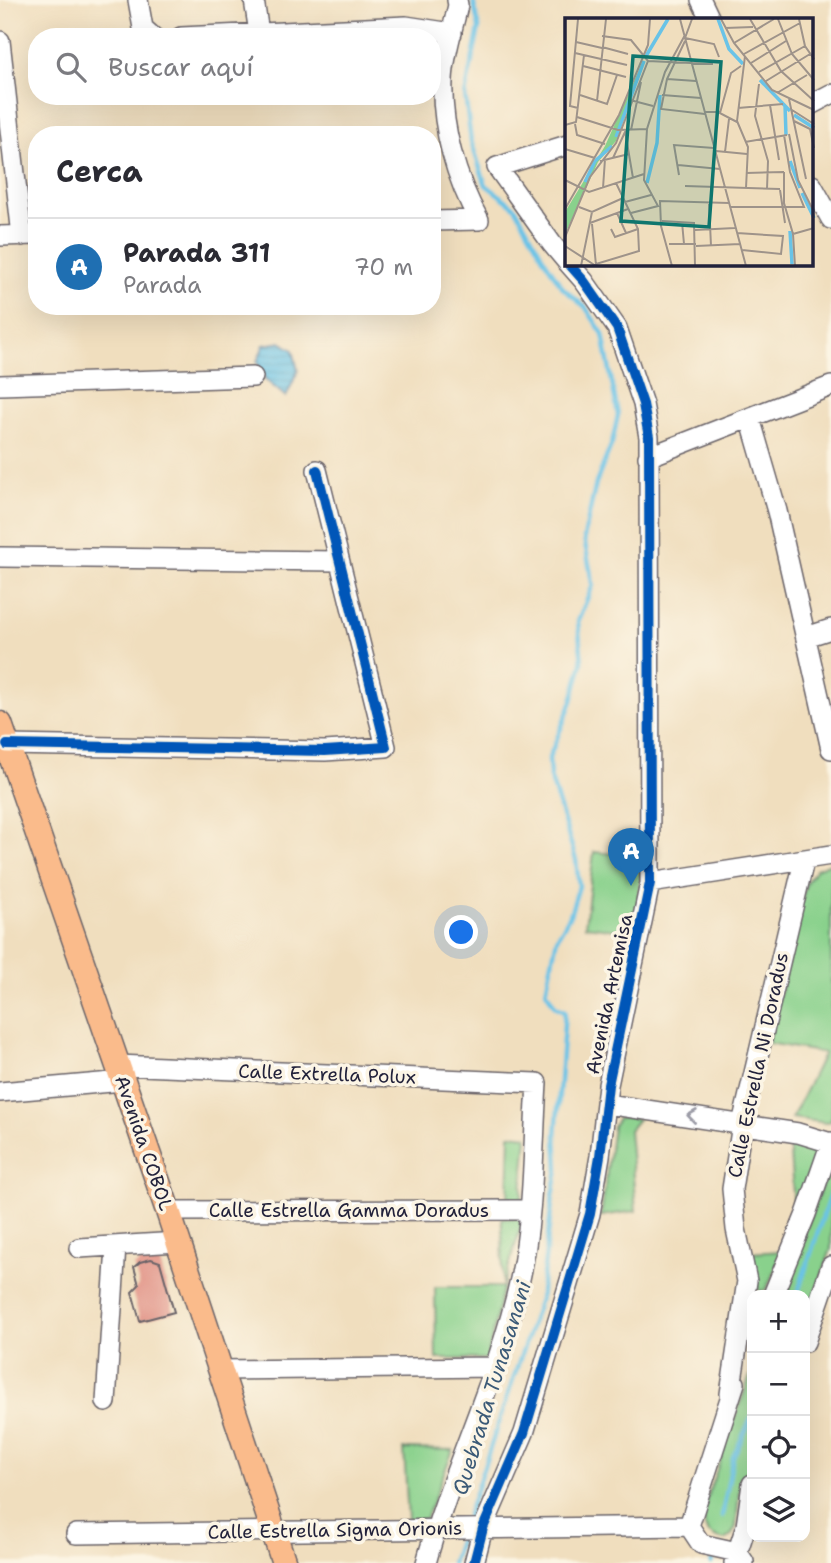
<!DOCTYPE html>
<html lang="es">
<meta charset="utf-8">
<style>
body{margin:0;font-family:"Shantell Sans",sans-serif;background:#f2f2f3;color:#2b2b33}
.controls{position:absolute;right:21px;bottom:21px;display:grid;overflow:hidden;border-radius:14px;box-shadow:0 7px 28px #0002}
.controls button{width:63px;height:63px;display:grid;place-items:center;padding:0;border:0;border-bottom:2px solid #e1e1e2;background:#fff;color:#2b2b33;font:35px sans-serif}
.you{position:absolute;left:462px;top:933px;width:24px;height:24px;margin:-18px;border:5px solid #fff;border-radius:50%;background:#1a73e8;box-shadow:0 0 0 10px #1a73e833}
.badge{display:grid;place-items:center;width:46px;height:46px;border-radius:50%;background:#1f6fb2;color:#fff;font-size:23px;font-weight:700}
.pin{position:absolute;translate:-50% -58px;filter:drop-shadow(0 2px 4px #0008)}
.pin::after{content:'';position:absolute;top:37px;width:24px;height:21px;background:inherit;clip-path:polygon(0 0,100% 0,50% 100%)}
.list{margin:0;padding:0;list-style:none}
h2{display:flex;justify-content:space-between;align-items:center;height:91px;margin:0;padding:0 28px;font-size:30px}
h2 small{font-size:23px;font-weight:400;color:#7c7c81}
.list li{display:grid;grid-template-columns:46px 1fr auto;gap:21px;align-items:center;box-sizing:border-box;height:98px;padding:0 28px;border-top:2px solid #e1e1e2}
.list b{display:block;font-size:26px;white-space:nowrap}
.list p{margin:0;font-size:23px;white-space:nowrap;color:#7c7c81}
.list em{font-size:23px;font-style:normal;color:#7c7c81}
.icon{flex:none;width:38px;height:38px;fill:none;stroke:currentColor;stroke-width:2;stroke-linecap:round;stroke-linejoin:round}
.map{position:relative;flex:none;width:831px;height:1563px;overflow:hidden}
.search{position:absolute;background:#fff;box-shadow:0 7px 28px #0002;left:28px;top:28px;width:413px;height:77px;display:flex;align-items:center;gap:18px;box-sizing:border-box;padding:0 24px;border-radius:28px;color:#7c7c81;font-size:26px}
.panel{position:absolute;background:#fff;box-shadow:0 7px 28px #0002;left:28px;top:126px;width:413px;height:189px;border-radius:28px}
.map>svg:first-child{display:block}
.grass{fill:#89d18c;stroke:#567a64;stroke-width:2}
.water{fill:url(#water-rules);stroke:#467291;stroke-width:2}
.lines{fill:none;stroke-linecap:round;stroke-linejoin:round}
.stream{stroke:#69c3e7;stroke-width:4.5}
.building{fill:#e08e82}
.minor-casing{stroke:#6a6469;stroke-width:22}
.major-casing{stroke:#6a6469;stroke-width:27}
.minor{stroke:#fff;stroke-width:19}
.major{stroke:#fabb8b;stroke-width:24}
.cycleway-casing{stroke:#fcf5e5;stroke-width:15}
.cycleway{stroke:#0057b8;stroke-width:10}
.oneway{stroke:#9c9ca7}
.labels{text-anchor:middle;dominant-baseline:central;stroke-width:7;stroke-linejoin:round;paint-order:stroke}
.street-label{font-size:19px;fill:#22223b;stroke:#fcf5e5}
.water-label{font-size:21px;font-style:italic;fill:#3b5a77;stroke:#fcf5e5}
.inset-river{fill:none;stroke:#69c3e7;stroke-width:3.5}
.inset-road{fill:none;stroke:#9e938a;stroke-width:2}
.view{fill:#0f766e;fill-opacity:0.15;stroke:#0f766e;stroke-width:3.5}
.inset-edge{fill:none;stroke:#22223b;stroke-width:3.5}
</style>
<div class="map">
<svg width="831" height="1563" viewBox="0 0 831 1563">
<defs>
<pattern id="water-rules" width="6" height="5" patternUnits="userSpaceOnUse" patternTransform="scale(1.75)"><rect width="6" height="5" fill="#69c3e7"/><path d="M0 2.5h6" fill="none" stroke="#5ba7c7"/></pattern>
</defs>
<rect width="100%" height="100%" fill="#fcf5e5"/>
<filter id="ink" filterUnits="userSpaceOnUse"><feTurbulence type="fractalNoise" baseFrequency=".0143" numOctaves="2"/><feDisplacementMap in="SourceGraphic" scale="14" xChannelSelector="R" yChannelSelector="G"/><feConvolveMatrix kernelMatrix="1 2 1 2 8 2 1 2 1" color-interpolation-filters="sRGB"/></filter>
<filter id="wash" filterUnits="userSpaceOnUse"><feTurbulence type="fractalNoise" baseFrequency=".00686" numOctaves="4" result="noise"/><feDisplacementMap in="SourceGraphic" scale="28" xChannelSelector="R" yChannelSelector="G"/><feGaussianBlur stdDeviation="1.57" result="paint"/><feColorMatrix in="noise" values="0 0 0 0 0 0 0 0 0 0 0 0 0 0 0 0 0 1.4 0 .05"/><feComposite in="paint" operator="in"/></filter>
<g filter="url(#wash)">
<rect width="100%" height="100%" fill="#f0debe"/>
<path class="grass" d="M594 852 643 857 634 932 585 926Z
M831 863V1121L826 1123 792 1118 824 1053 768 1043 806 883 816 869Z
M627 1117 638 1119 629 1130 636 1211 601 1216 613 1126 618 1118Z
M510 1134 527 1136 521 1203 508 1201Z
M789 1140 820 1148 794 1206Z
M831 1161V1249L805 1324V1295H782Z
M502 1218 523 1219 503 1287 487 1359H436L435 1287H503Z
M783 1251 767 1288 761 1292 756 1286 750 1253Z
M752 1370V1462L739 1492 736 1527 731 1536 724 1540C698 1534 704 1519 707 1498Z
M404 1449 453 1450 426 1519 408 1520Z"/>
<path class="water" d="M281 342 293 350 298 371 286 397 266 380 257 362 264 345Z"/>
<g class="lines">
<path class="stream" d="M797 1295 831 1192
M722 1516 733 1457 752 1417
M465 1523 540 1299 553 1196 558 1169 556 1136 565 1011 555 1006 546 991 557 938 570 915 579 886 576 860 550 776 549 758 572 701 582 663 578 621 593 585 584 538 596 483 612 443 618 415 603 334 586 308 563 288 544 259 515 207 486 185 480 168 471 141 465 95 479 28 473 0
M452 1563 461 1535
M711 1563 712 1561"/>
</g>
<g id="blocks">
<path class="building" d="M151 1259 160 1262 174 1312 140 1321 132 1292 139 1285 134 1267 140 1262Z"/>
</g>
</g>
<g filter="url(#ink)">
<use href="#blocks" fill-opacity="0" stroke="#6a6469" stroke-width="2"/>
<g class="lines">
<defs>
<path id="minor" d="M138 0 143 28 153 37
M254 0 259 33
M701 0 710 19
M181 37 406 26 452 33
M0 41 22 236
M812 104 831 94
M567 145 497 167 552 244 567 262
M812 185 831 219
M432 221 479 220C456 179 441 127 443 80 444 55 453 29 458 5L457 0
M0 236 37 235
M0 385 253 377
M750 418 777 511 831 749
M648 457 831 386
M0 557 339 561
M806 637 831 629
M7 745 325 751 386 747 317 470
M650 883 831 855
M118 1065 537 1083C533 1148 534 1215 520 1279 499 1377 452 1467 426 1563
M0 1092 123 1081
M607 1104 798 1133 831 1143
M168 1211 529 1210
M79 1248 178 1242
M773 1295 806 1214 831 1142
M805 1342 831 1266
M221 1370 496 1367
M730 1394 747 1281 736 1229 732 1189 742 1124 804 861
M106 1402 116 1246
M689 1526 735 1383
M689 1526 701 1544 737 1552 744 1562
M76 1534 689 1526
M474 1563 483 1528 524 1433 590 1214 600 1156 608 1085 650 883 649 437 643 404 617 328 584 281 569 264
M734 1563 746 1526 752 1484"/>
<path id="major" d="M0 724 168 1211 284 1563"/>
</defs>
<use href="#minor" class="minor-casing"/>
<use href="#major" class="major-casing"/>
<use href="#minor" class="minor"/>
<use href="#major" class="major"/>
<defs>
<path id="cycleway" d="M7 745 325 751 386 747 317 470
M474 1563 483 1528 524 1433 590 1214 600 1156 608 1085 650 883 649 437 643 404 617 328 584 281 569 264"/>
</defs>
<use href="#cycleway" class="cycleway-casing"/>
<use href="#cycleway" class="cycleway"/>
</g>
<defs><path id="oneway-chevron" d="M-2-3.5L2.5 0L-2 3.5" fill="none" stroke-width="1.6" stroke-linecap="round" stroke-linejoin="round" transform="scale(1.75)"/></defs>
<use class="oneway" href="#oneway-chevron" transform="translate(692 1116) rotate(-172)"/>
</g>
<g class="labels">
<g class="street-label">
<text transform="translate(609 994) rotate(-78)">Avenida Artemisa</text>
<text transform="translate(758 1065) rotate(-78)">Calle Estrella Ni Doradus</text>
<text transform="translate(327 1074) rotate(2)">Calle Extrella Polux</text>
<text transform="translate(144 1143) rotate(71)">Avenida COBOL</text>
<text x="349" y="1210">Calle Estrella Gamma Doradus</text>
<text transform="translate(335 1530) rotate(-1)">Calle Estrella Sigma Orionis</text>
</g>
<g class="water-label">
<text transform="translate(492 1388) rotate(-73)">Quebrada Tunasanani</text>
</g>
</g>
<g transform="translate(565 18)">
<rect width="248" height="248" fill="#f0debe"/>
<path d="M79 41 51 123 33 144 0 216V194L40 128Z" fill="#89d18c"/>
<path class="inset-river" d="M153 1 164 31 178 46M81 38 103 1M195 62 225 93M220 87 221 117M229 97 249 110M51 119 79 43M225 143 235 170M20 164 30 143 47 128M82 165 92 125 95 77M237 175 249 200M225 213 227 246"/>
<path class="inset-road" d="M13 1 5 88 13 90M115 1 181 248M127 1 120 20 149 26 154 39M156 1 169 25 207 72 249 92M185 1 216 53 249 83M213 1 227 36 249 62M234 1 240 28 249 41M160 10 188 9M37 18 66 22 83 43 148 46M120 23 102 61 96 91 140 96M11 24 37 30M169 25 209 1M37 29 63 36M10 35 62 47M179 36 235 5M180 38 172 103 183 129 181 170M186 45 221 23M18 48 61 59M194 54 240 28M102 61 131 63M201 63 245 36M194 66 190 98 203 143 202 171M212 75 242 57M15 77 42 86 52 57M97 77 136 80M224 81 241 161M65 82 88 88M32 83 41 1M205 87 214 142M173 90 218 86M227 92 249 106M139 94H153L172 104M155 95 166 55 176 48M12 99 53 112 82 111M229 103 245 111 249 130M10 106 12 117 40 126M0 107 11 104 19 37M66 112 76 64M60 113 68 160M224 116 233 162 249 194M180 124 222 117M0 131 30 140M151 133 182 136M160 134 164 101M48 140 60 114M35 143 64 136M113 147 155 151M219 154V185L228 216 230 248M181 155 219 154M114 157 109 127 149 130M0 162 24 174 79 156M120 168 215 171M38 170 40 141M215 172 220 205M60 184 86 177M144 184 146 228M14 189 27 194 58 180M165 189H239L225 154 219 117M0 191 54 97 83 27 85 1M52 195 61 215M66 195 93 188 79 162 82 111 100 54 120 17M97 203 129 205 130 248M117 204 119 226M25 205 63 191M27 206 31 247M46 211 50 219 73 211M130 212 170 210M172 215 218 218 216 236 177 232M228 216 249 210M0 219 25 159 51 125 83 43M104 226H131M0 228 31 248M131 228 175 226M31 246 74 233 73 211 51 165M16 248 27 194M107 248 96 208 95 183 164 185"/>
<path class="view" d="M68 38 156 44 144 209 56 203Z"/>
<rect width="248" height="248" class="inset-edge"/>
</g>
</svg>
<div class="controls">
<button>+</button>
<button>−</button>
<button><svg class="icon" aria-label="locate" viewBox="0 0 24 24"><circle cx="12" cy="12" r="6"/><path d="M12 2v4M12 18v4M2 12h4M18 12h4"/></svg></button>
<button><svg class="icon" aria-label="layers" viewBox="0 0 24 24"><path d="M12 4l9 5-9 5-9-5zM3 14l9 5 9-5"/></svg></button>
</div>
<div class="you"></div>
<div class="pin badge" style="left:631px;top:886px">A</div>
<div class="search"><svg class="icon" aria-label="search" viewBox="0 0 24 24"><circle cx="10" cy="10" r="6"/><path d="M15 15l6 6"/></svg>Buscar aquí</div>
<section class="panel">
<h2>Cerca<small></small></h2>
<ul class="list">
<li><span class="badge">A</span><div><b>Parada 311</b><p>Parada</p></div><em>70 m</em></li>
</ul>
</section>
</div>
